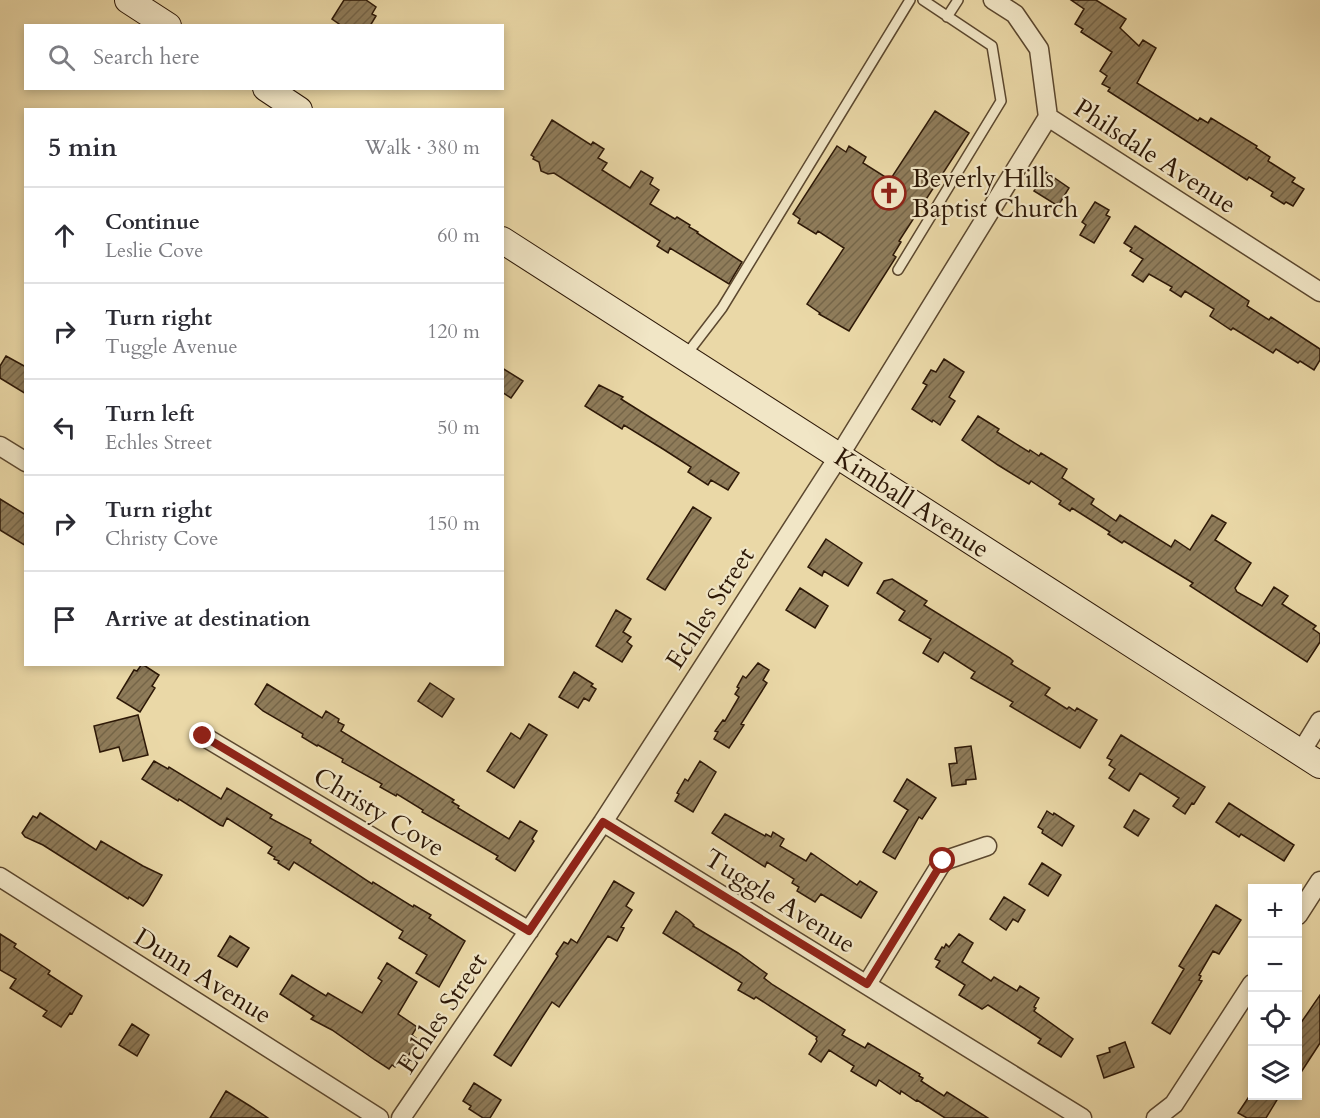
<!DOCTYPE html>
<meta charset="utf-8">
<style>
body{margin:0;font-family:Cardo,serif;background:#f2f2f3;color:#2b2b33}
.controls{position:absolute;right:18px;bottom:18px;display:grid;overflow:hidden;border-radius:0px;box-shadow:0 3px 9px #0003}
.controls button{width:54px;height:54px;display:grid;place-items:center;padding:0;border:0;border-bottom:2px solid #e1e1e2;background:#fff;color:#2b2b33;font:30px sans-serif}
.stop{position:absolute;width:18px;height:18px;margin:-14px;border:4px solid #8f2418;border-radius:50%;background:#fff}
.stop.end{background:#8f2418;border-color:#fff;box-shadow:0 2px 6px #0008}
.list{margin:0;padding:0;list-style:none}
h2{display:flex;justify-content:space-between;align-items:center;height:78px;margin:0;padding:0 24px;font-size:26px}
h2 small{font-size:20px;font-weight:400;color:#7c7c81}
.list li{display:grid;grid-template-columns:39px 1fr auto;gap:18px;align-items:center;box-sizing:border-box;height:96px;padding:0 24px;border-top:2px solid #e1e1e2}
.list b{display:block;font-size:22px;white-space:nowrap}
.list p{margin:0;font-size:20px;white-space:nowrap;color:#7c7c81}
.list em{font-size:20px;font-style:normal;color:#7c7c81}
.icon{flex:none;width:33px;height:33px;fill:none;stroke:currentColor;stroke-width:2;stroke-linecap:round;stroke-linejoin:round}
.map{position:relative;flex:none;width:1320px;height:1118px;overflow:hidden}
.search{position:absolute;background:#fff;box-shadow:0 3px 9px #0003;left:24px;top:24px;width:480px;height:66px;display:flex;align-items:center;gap:15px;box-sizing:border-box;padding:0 21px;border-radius:0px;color:#7c7c81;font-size:22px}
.panel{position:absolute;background:#fff;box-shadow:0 3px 9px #0003;left:24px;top:108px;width:480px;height:558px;border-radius:0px}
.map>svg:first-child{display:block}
.building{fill:url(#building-hatch);stroke:#2d1807;stroke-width:1.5}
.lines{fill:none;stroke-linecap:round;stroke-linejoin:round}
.service-casing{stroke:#5c482f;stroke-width:12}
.minor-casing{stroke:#5c482f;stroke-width:21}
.secondary-casing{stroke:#2d1807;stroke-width:28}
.service{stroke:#f1e6c6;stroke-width:9}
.minor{stroke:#f1e6c6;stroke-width:18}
.secondary{stroke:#f1e6c6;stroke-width:26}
.route{stroke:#8f2418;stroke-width:8}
.labels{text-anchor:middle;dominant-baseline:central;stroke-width:4.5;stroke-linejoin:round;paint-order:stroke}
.street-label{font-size:26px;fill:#2d1807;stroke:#f1e6c6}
.poi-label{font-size:26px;fill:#2d1807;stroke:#f1e6c6;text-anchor:start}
</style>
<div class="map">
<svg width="1320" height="1118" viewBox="0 0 1320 1118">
<defs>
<pattern id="building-hatch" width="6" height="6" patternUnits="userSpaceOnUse" patternTransform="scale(1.5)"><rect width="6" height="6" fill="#8f7c5a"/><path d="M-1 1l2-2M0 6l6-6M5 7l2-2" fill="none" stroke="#756548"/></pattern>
</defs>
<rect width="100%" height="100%" fill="#ead8a7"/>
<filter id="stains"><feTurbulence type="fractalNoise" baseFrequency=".00333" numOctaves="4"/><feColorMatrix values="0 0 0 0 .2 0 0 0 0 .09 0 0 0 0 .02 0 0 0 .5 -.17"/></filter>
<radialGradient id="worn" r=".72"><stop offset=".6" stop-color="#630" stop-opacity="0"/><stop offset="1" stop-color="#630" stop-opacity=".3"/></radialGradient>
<path class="building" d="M344 0H366L376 7 372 14 376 16 370 26H342L332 19Z
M1071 0H1096L1126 19 1120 28 1139 46 1143 40 1156 48 1137 83 1198 121 1200 118 1208 123 1211 118 1257 146 1256 148 1270 157 1268 161 1295 178 1292 182 1304 189 1293 206 1286 202 1284 204 1271 196 1273 192 1249 177 1247 180 1108 91 1110 88 1102 84 1107 76 1100 71 1112 52 1081 32 1083 29 1075 24 1084 9Z
M935 111 969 133 899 241 901 242 893 255 896 257 849 331 819 314 820 313 807 304 844 248 818 231 816 234 798 223 800 219 793 214 837 146 846 152 849 146 866 157 863 163 890 180Z
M552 120 591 145 593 142 604 149 598 158 607 163 602 170 630 188 641 171 653 178 650 184 659 190 650 204 675 219 677 217 690 225 689 227 698 232 697 233 742 262 729 284 670 248 668 253 657 246 660 241 554 173 548 174 541 171 539 162 533 159 534 157 531 155Z
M1046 172 1069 188 1058 206 1034 191Z
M1095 202 1109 210 1106 215 1110 217 1094 243 1080 235 1086 225 1082 222Z
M1135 226 1249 301 1247 306 1269 320 1271 317 1320 349V360L1314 370 1300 361 1298 363 1276 349 1273 353 1233 328 1231 330 1210 316 1214 309 1185 291 1181 297 1170 290 1172 287 1149 274 1143 282 1132 275 1143 259 1130 251 1132 248 1124 243Z
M6 356 26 367V394L0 378V366Z
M944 359 964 372 949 397 955 401 940 425 933 420 932 422 912 409 927 385 923 383 931 370 936 372Z
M502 368 523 381 511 398 502 392Z
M599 385 623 397 621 399 739 473 728 490 711 480 708 485 688 472 691 467 663 449 624 425 622 429 585 406Z
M978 416 999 429 997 432 1029 452 1030 450 1039 456 1041 453 1067 469 1062 478 1094 499 1091 504 1116 521 1120 515 1171 547 1175 540 1190 550 1212 515 1226 523 1215 540 1251 563 1235 588 1237 592 1262 606 1274 587 1288 596 1282 604 1316 626 1313 629 1320 634V642L1307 662 1190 586 1193 583 1124 541 1122 543 1108 534 1110 532 1072 508 1070 511 1059 504 1061 501 1031 481 1029 484 998 465 962 440Z
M0 499 26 515V546L0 530Z
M693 507 711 518 665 590 647 579Z
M826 539 862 563 848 586 824 571 822 576 808 567Z
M892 579 927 601 924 605 1010 658 1013 661 1011 664 1050 688 1045 695 1067 709 1069 707 1075 711 1077 708 1097 720 1080 748 1010 706 1013 702 971 678 975 672 944 652 938 662 923 653 931 639 899 620 905 611 877 593 884 581Z
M800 588 828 606 815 628 786 610Z
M616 610 631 619 623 632 631 637 627 642 632 646 622 662 596 646Z
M758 663 769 670 763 680 767 683 741 724 744 725 729 748 714 739 718 732 715 731 723 720 725 721 739 697 735 694 739 688 737 687 743 676 746 678Z
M142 664 159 675 152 686 155 688 140 712 117 698 134 670 137 671Z
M574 672 593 684 591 686 596 689 589 701 584 698 578 708 559 697Z
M430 683 454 699 442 717 418 701Z
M267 684 322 718 326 711 339 719 338 722 344 725 341 731 454 800 452 802 459 806 458 808 509 839 520 821 537 831 532 839 534 841 515 871 496 859 498 856 422 812 423 810 397 794 396 796 380 787 382 784 342 762 343 759 318 745 317 746 302 737 303 734 263 711 255 704Z
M138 715 148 755 123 761 119 747 100 752 94 726Z
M529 724 547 735 514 788 487 771 511 733 520 739Z
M1121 735 1205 787 1194 804 1192 803 1185 814 1173 806 1179 798 1140 773 1129 791 1109 778 1115 769 1109 765 1112 760 1107 758Z
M971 746 976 779 966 780V784L952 786 949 764 957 763 955 748Z
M154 761 168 769 169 767 221 799 227 788 272 815 270 818 311 840 310 843 372 884 373 882 413 907 414 905 431 915 429 918 465 941 439 987 416 973 427 955 399 938 403 931 294 862 289 870 278 863 279 861 274 859 275 857 268 853 272 847 227 818 223 826 220 825 179 799 178 801 142 779Z
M700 761 716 772 693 812 675 801 679 794 677 793 685 779 688 781Z
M907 779 936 798 922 819 919 817 895 859 883 852 908 810 894 801Z
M1229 803 1294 845 1284 861 1241 834 1239 837 1216 822Z
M1134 810 1149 819 1138 836 1124 827Z
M1047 811 1053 815 1054 813 1074 826 1062 846 1042 833 1043 830 1038 827Z
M40 813 96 850 101 841 143 866 162 875 147 901 143 906 129 897 128 899 43 845 25 837 22 833 33 816 37 818Z
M725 814 765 836 766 834 771 837 773 832 784 839 780 846 806 861 811 853 857 885 860 881 877 892 861 918 821 894 815 902 797 891 799 887 792 883 794 879 767 862 765 867 712 833Z
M1042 863 1061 875 1048 896 1029 884Z
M614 881 634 893 626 906 632 910 621 927 624 928 617 941 608 936 559 1007 552 1002 511 1066 494 1055 558 956 556 954 564 942 568 944 571 939 577 943Z
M1004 897 1025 910 1018 922 1013 919 1006 930 990 919Z
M1216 905 1241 920 1219 954 1213 951 1199 975 1201 976 1199 980 1202 981 1170 1034 1152 1023 1184 969 1179 966Z
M676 911 689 920 694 925 693 926 738 953 767 974 764 978 773 985 845 1030 842 1035 865 1048 868 1043 920 1074 919 1076 923 1078 921 1081 944 1096 947 1092 988 1118H945L917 1100 916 1101 901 1091 900 1094 879 1080 876 1086 851 1071 854 1066 829 1050 821 1062 809 1054 817 1041 816 1039 817 1037 756 997 754 999 738 990 742 983 663 933Z
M0 934 16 944 14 947 50 971 48 974 82 996 72 1014 70 1013 61 1027 43 1016 47 1011 10 988 16 979 0 970Z
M959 934 973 943 962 962 991 981 994 977 1017 991 1020 986 1039 998 1034 1007 1036 1008 1034 1011 1073 1039 1061 1057 1038 1043 1041 1039 988 1005 982 1009 959 995 965 985 936 967 940 961 935 959 942 947 944 948 946 944 949 947Z
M230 936 249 948 237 967 218 956Z
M387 963 417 982 398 1014 417 1027 412 1035 416 1038 414 1040 417 1042 405 1061 401 1058 395 1067 392 1065 389 1069 375 1060 332 1030 311 1019 314 1016 280 994 292 975 326 996 328 993 362 1013 382 981 378 978Z
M1320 995V1043L1298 1077V1027Z
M132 1024 149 1035 137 1056 119 1045Z
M1125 1042 1134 1067 1104 1078 1097 1056 1110 1052 1109 1048Z
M474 1083 501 1100 490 1118H483L469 1109 471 1106 463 1101Z
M226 1091 250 1106 268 1118H210Z
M1250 1095H1280L1266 1118H1247L1238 1113Z"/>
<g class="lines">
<defs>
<path id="service" d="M947 17 958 0
M898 270 1001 101 992 46 923 0
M686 355 722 308 910 0"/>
<path id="minor" d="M993 0 1015 14 1039 49 1048 117 1320 292
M0 446 26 462
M203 736 529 931
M1301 752 1320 721
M603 822 1082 1118
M0 877 379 1118
M1298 915 1320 881
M867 984 943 861 987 846
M401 1118 603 822 839 456 1048 117
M1156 1118 1174 1104 1252 984"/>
<path id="secondary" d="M128 0 168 26
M266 88 299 110
M502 240 1320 765"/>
</defs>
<use href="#service" class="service-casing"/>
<use href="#minor" class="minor-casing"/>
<use href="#secondary" class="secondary-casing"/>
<use href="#service" class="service"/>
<use href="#minor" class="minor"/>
<use href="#secondary" class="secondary"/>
</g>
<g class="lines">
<path class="route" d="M203 736 529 931 603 822 867 984 943 861"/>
</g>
<defs>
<symbol id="church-ring" viewBox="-11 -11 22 22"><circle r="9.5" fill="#f1e6c6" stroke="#8f2418" stroke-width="1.5"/><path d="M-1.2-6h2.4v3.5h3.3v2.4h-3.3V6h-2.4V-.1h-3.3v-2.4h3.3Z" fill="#8f2418"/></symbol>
</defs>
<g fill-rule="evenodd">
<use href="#church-ring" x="870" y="174" width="38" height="38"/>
</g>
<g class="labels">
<g class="street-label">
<text transform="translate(1155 156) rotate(33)">Philsdale Avenue</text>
<text transform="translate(912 503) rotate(33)">Kimball Avenue</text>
<text transform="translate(710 608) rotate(-57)">Echles Street</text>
<text transform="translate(379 812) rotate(31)">Christy Cove</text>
<text transform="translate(780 901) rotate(32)">Tuggle Avenue</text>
<text transform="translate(203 976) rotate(32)">Dunn Avenue</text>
<text transform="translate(442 1013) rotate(-56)">Echles Street</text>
</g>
<g class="poi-label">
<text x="912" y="178">Beverly Hills<tspan x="912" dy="30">Baptist Church</tspan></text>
</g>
</g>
<rect width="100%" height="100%" filter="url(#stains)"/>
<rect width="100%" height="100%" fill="url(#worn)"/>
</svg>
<div class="controls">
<button>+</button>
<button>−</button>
<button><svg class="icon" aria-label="locate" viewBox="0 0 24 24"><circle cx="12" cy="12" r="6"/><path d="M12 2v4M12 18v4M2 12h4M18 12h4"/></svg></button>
<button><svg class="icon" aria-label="layers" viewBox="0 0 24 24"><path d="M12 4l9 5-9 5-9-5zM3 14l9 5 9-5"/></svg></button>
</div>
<div class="stop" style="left:943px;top:861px"></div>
<div class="stop end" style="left:203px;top:736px"></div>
<div class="search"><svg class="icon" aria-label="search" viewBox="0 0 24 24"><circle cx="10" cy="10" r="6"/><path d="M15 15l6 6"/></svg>Search here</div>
<section class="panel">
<h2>5 min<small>Walk · 380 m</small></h2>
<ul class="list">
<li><svg class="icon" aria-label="ahead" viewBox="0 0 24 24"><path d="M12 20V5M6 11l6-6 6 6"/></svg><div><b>Continue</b><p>Leslie Cove</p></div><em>60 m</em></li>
<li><svg class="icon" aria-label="right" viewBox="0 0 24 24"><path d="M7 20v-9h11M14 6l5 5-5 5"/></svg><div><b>Turn right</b><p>Tuggle Avenue</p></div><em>120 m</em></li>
<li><svg class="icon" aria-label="left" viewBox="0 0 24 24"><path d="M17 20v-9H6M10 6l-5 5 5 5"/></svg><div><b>Turn left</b><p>Echles Street</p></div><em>50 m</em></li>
<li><svg class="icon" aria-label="right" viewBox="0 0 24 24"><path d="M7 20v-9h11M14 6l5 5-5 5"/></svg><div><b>Turn right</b><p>Christy Cove</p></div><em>150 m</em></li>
<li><svg class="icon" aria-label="arrive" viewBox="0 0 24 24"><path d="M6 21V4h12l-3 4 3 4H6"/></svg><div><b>Arrive at destination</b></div></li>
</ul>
</section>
</div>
